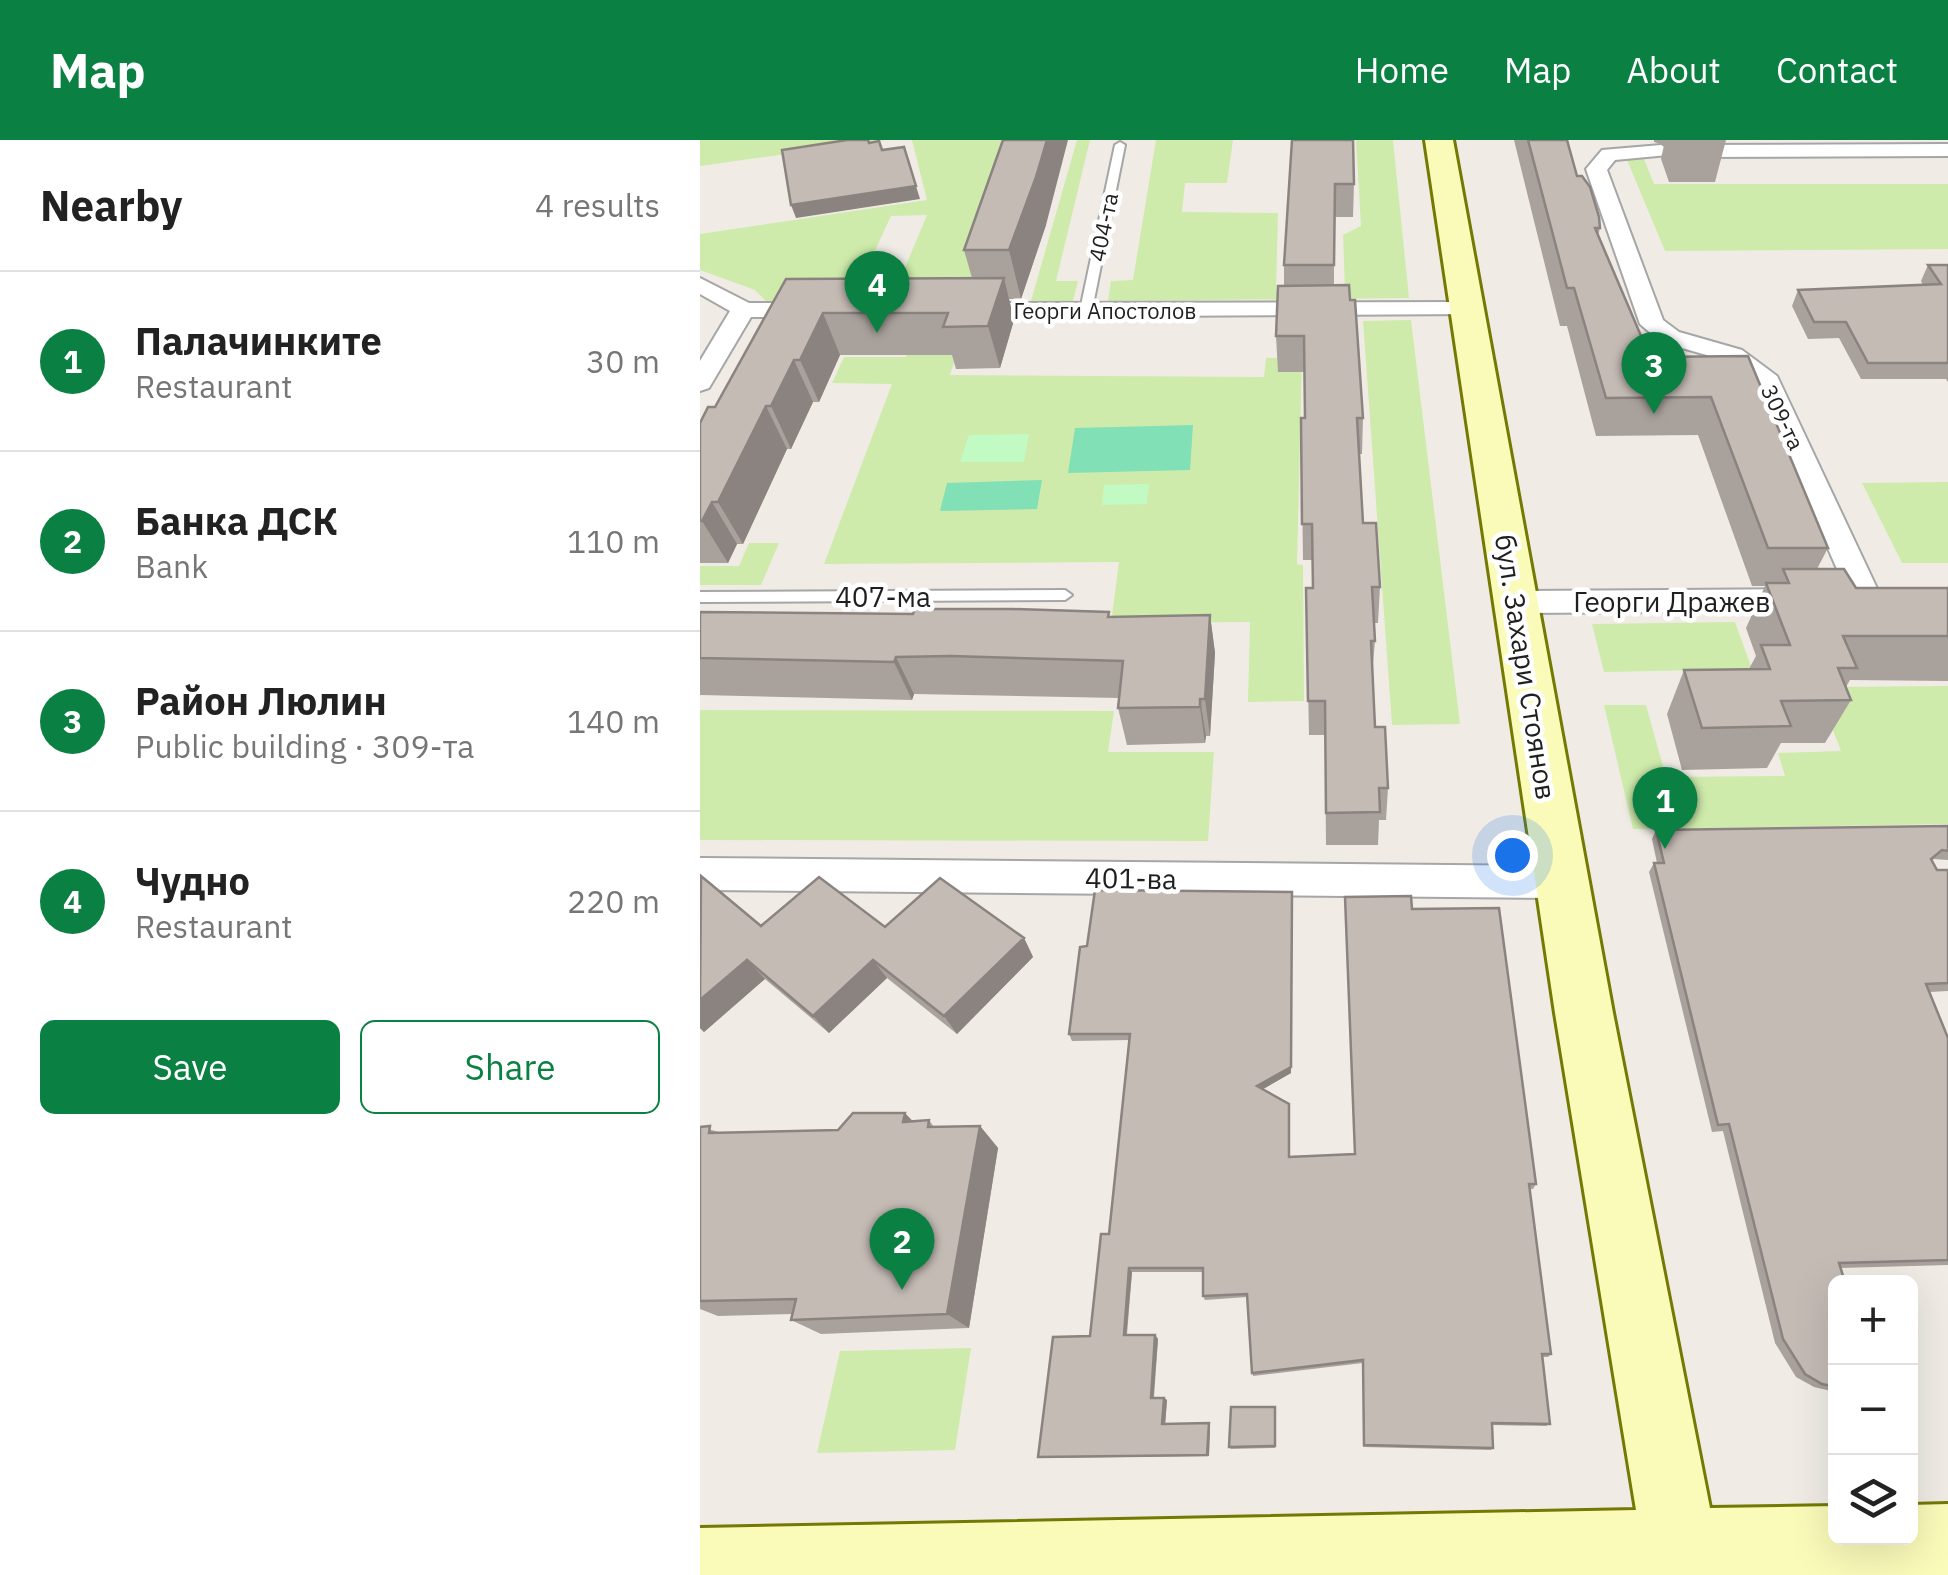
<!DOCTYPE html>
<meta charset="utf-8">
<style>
body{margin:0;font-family:"IBM Plex Sans",sans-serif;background:#f2f2f2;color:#222}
.controls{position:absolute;right:30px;bottom:30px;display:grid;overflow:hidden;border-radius:15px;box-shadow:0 10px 40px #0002}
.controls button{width:90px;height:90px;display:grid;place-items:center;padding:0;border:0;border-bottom:2px solid #e0e0e0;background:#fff;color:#222;font:50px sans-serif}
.you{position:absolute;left:812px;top:715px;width:35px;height:35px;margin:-25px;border:8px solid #fff;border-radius:50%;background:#1a73e8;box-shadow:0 0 0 15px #1a73e833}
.badge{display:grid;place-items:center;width:65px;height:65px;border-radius:50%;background:#0b8043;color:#fff;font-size:32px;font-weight:700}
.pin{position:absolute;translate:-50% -82px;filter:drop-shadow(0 2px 5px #0008)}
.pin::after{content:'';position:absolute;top:52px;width:35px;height:30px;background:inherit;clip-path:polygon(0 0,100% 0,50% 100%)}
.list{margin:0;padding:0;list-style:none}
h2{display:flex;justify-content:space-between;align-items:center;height:130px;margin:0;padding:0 40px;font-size:42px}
h2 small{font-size:32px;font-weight:400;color:#767676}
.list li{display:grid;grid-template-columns:65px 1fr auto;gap:30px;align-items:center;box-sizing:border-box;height:180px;padding:0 40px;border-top:2px solid #e0e0e0}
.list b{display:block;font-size:38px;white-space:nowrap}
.list p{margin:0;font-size:32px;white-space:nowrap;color:#767676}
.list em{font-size:32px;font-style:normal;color:#767676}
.actions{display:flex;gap:20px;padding:30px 40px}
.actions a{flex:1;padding:22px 0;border:2px solid #0b8043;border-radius:15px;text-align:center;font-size:35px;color:#0b8043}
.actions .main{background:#0b8043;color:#fff}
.icon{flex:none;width:55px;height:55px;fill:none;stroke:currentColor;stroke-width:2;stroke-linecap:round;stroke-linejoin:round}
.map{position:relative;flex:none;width:1248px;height:1435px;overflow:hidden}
header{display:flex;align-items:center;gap:60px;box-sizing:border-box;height:140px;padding:0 50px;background:#0b8043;color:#fff}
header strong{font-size:48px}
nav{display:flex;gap:55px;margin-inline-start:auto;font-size:35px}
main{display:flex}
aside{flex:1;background:#fff}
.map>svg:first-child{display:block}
.grass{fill:#ceebab}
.park{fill:#c2fac4}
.pitch{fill:#82e0b7}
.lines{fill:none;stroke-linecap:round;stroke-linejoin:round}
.lane-casing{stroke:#a6a6a6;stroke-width:4}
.street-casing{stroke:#a6a6a6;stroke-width:4}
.secondary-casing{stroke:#737903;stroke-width:6}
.lane{fill:#fff;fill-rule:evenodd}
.street{fill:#fff;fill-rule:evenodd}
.secondary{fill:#fafab9;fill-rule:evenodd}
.wall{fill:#a9a19c}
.shaded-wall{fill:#8a837f}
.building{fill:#c5bbb5;stroke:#8a837f;stroke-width:2.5}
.labels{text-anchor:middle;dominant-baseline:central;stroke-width:9;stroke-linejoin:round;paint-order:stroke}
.far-street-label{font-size:22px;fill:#1f1f1f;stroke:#fff}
.street-label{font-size:28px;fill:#1f1f1f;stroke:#fff}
</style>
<header>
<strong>Map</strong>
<nav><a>Home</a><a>Map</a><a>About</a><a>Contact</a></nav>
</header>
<main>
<aside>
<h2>Nearby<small>4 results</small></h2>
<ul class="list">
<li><span class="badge">1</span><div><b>Палачинките</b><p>Restaurant</p></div><em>30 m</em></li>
<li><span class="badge">2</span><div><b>Банка ДСК</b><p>Bank</p></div><em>110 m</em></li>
<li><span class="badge">3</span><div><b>Район Люлин</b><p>Public building · 309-та</p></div><em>140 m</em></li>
<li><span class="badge">4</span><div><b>Чудно</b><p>Restaurant</p></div><em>220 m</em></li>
</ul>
<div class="actions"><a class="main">Save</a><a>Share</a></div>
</aside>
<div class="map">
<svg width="1248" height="1435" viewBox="0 0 1248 1435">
<rect width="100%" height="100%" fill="#f0ece5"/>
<path class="grass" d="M0 0H187L0 26Z
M212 0H323L265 161H191L227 75 191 76 151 162H67L55 150 0 130V94L227 60Z
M377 0H390L356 141H378L373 161H331Z
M456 0H533L527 43H485L482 72 578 73 576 151H645L643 95 661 86 656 0H693L709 158 408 161 411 141 433 140Z
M944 19 954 44H1248V109L965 111 927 20Z
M711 180 760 584 692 585 663 181Z
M218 187H265L250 235 564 237 566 218 602 217 597 424 603 425 604 561 548 562 550 482 411 483 419 422 124 424 192 244 132 243 144 217H206Z
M1248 342V423H1202L1162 343Z
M49 403H79L61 445H0V426H39Z
M1035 482 1052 529 904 532 892 484Z
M1248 546V684L933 689 904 565H946L966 637 1085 636 1078 613 1141 611 1128 577 1142 576 1131 547Z
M0 570 414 571 408 612H514L508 701 0 700Z
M271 1208 255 1310 117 1313 140 1211Z"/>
<path class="park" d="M329 294 324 322H260L269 295Z
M449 344 447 364 402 365 404 345Z"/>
<path class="pitch" d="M493 285 490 330 368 333 375 288Z
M342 340 337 369 240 371 247 343Z"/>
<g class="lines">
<defs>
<path id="lane" d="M420 2 425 5 392 170 386 173 380 170 415 5Z
M365 450 372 455 365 460 0 462V452Z"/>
<path id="street" d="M1248 4V16L986 17 976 11 986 5Z
M961 5 971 11 968 15 915 20 907 30 963 180 979 192 1042 210 1077 236 1182 459 1177 467H1155L1150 459 1057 245 1024 220 961 202 940 184 886 29 902 10Z
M0 138 49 163H121L133 170 121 177H51L9 248 0 251V221L30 171 0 154Z
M766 162 778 169 775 174 261 177 249 170 261 163Z
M1111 449 1122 452 1127 460 1122 468 1111 471 815 473 804 470 799 462 804 454 815 451Z
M0 718 861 726 874 731 880 742 874 753 861 758 0 750Z"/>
<path id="secondary" d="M725 0H753L913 873 1010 1368 1136 1366V1398H1210V1365L1248 1364V1435H0V1388L936 1370 855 873Z"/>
</defs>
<use href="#lane" class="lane-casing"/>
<use href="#street" class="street-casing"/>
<use href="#secondary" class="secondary-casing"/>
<use href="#lane" class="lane"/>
<use href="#street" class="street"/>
<use href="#secondary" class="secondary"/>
</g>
<path class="wall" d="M592 0 654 44 653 77H634V145L663 278 662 314H659L663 383 680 447 678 483H674L675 501 672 537 675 587 688 648 686 680H679L678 705H626L625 595H609L606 448H613L612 420H603L601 278H605V232H578L576 196 584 146V125Z
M814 0H867L877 36 900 88 898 96 950 217 1048 216 1128 408 1117 429 1156 448H1248V541L1150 540 1146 547 1151 560 1125 603H1081L1067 628 982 630 967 574 984 530 1049 529 1056 516 1046 488 1065 446H1052L998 295 896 296 867 186H860Z
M954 0H1026L1015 42H969L961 19 964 5 954 2Z
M346 85 321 159H309L314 180 300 228 256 229 252 215H140L119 262H113L91 309H87L43 404H37L28 423H0V283L15 267 86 139 272 138 264 110Z
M1228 125H1248V242L1246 239H1161L1139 198 1108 199 1092 166 1098 150 1223 145 1221 141Z
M0 472 410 477 510 475 515 513 510 596H506L505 603 427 605 418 568 419 558 214 554 212 560 0 555Z
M1248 686V720L1234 719 1232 721 1237 730H1248V851L1230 852 1248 898V1125L1140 1128 1136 1142V1250L1131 1251 1114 1247 1096 1237 1075 1203 1023 991 1012 992 949 732 954 723H957L952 699 956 690Z
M0 737 61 786 324 798 333 817 257 894 187 838 129 893 65 839 4 892 0 888Z
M712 769 836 1044 833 1049H829L851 1214 848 1217H842L850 1284 846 1286 792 1285 793 1308 791 1310 663 1307V1223L553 1236 547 1157 505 1160 503 1156V1132H432L427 1195H455L458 1199 454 1258H464L467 1260 465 1284 509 1283 510 1285 509 1316 342 1318 338 1317 390 1196 409 1094 430 900 372 901 369 894 380 807 591 933 563 949 589 1016 654 1014Z
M229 980 234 987 280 986 298 1008 269 1188 121 1194 91 1180 92 1174 18 1176 0 1169V987L19 992 138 990Z
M575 1269V1308L531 1309 529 1307Z"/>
<path class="shaded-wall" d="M347 0H368L346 85 321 159 309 110Z
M216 46 220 59 96 78 91 65Z
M304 138 314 180 300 228 288 186Z
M123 173 140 215 119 262 100 220Z
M94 220 113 262 91 309 71 266Z
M66 266 87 309 43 404 18 362Z
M12 362 37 404 28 423 2 381Z
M510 475 515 513 510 596 505 559Z
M196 517 214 554 212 560 194 522Z
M500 559 506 596 505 603 500 567Z
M592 752 591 933 558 952 557 946Z
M324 798 333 817 257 894 244 876Z
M47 820 65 839 4 892 0 888V860Z
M173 820 187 838 129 893 113 876Z
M205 973 227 996 203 982Z
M280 986 298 1008 269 1188 247 1174Z
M429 1128 432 1132 426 1198 424 1195Z
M455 1195 458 1199 453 1261 451 1258Z
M464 1258 467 1260 465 1286 462 1284Z
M509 1283 510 1285 509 1316 507 1315Z"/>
<path class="building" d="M147 0H168L169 3 179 1 182 10 204 7 216 46 91 65 82 10Z
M303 0H347L336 37 309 110H264Z
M592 0H653L654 44H635L634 125H584Z
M828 0H867L877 36H882L890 47 899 77 900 88H895L950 217 1048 216 1128 408H1068L1011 257 906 258 874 148H867Z
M1228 125H1248V223H1168L1146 182H1114L1098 150 1241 144Z
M304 138 288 186 243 187 248 173H123L100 220H94L71 266H66L18 362H12L2 381H0V283L8 267H15L86 139Z
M649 145 650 160H655L663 278H657L663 383H676L680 447H672L675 501H671L675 587H685L688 648H679L680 672 626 673 625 561H608L606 448H613L612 384H602L601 278H605L604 196H576L578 146Z
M1083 429H1144L1156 448H1248V496H1143L1157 528H1138L1151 560 1081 561 1091 586 1002 588 984 530 1070 529 1061 505H1090L1066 443H1089Z
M215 469H313L409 472 408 477 510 475 505 559H500V567L418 568 423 521 251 516 196 517 194 522 0 518V472L213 474Z
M1248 686V711L1242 710 1231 719 1237 730H1248V843L1226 844 1248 898V1120L1139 1123 1145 1142H1136V1247L1122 1244 1105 1234 1083 1199 1029 984 1018 985 954 723H964L956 690Z
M1 736 61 786 119 737 185 787 240 738 324 798 244 876 173 820 113 876 47 820 0 860Z
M395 750 592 752 591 927 557 946 589 964V1017L655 1014 645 757 711 756 712 769 799 768 836 1044H829L851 1214H842L850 1284 792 1283 793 1308 664 1305 663 1220 552 1233 547 1154 503 1156V1128H429L424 1195H455L451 1258H464L462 1284 509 1283 507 1315 338 1317 353 1197 390 1196 401 1094H409L430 894H369L380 807 387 806Z
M153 973H205L203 982 229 980 228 987 280 986 247 1174 91 1180 96 1159 0 1161V987L10 986 9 993 138 990Z
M531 1267H575V1306L529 1307Z"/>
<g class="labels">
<g class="far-street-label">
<text transform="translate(403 87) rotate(-78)">404-та</text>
<text x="405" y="170">Георги Апостолов</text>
<text transform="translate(1083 277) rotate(64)">309-та</text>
</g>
<g class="street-label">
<text x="183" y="456">407-ма</text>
<text x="972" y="461">Георги Дражев</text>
<text transform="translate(826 527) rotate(81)">бул. Захари Стоянов</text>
<text transform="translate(431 738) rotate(1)">401-ва</text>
</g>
</g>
</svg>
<div class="controls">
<button>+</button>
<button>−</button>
<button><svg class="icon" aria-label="layers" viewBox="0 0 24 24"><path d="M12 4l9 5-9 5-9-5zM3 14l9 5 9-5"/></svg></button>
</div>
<div class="you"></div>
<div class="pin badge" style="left:965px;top:709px">1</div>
<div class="pin badge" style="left:202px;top:1150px">2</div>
<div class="pin badge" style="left:954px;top:274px">3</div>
<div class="pin badge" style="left:177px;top:193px">4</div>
</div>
</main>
